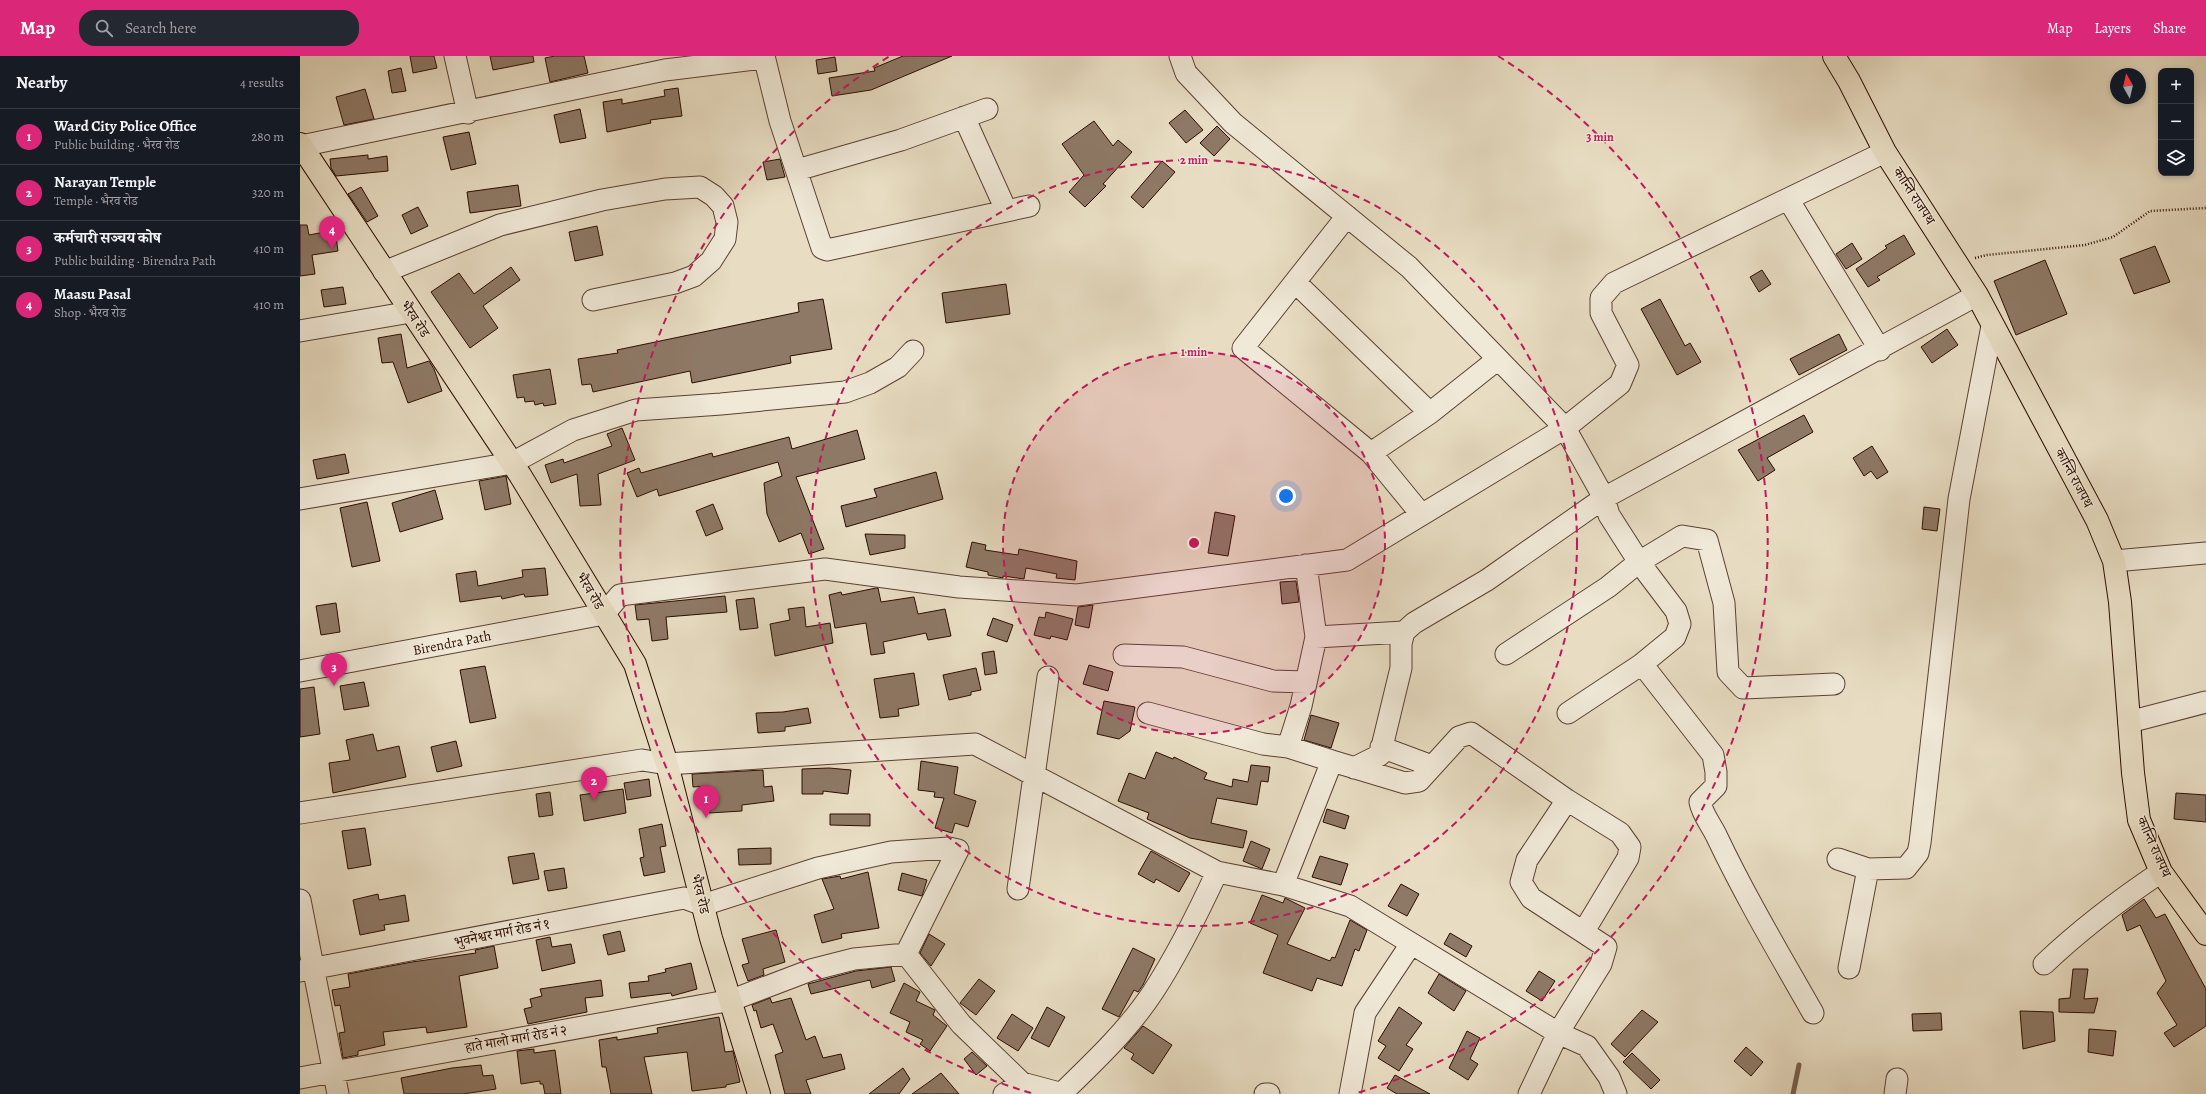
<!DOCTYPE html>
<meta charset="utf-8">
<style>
body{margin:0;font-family:Alegreya,"Noto Serif Devanagari",serif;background:#242831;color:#f1f3f6}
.controls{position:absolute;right:12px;top:12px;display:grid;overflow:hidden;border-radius:8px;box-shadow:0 2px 6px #0003}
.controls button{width:36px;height:36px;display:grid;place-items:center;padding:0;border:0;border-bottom:1px solid #363941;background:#171b24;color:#f1f3f6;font:20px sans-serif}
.compass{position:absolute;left:1810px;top:12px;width:36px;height:36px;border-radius:50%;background:#171b24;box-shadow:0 2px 6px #0003;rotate:352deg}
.you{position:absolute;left:986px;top:440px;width:14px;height:14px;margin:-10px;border:3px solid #fff;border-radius:50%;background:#1a73e8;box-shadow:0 0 0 6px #1a73e833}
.badge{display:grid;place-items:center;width:26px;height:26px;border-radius:50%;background:#db2777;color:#fff;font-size:13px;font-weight:700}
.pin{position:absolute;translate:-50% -33px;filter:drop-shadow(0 1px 2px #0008)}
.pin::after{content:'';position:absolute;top:21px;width:14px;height:12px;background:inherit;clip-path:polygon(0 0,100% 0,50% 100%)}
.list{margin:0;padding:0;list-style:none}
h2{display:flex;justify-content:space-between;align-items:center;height:52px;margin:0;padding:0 16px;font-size:17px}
h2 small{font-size:13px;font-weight:400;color:#9ea1a6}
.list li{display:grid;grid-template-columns:26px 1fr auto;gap:12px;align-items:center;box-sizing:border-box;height:56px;padding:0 16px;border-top:1px solid #363941}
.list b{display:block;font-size:15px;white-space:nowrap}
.list p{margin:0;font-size:13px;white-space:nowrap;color:#9ea1a6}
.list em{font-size:13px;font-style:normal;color:#9ea1a6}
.icon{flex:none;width:22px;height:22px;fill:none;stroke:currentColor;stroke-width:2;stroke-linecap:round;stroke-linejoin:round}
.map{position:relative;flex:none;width:1906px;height:1038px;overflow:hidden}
header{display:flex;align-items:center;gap:24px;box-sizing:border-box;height:56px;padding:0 20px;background:#db2777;color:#fff}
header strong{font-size:19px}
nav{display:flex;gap:22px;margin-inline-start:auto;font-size:14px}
.search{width:280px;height:36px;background:#242831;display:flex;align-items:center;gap:10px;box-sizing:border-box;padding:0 14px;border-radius:16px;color:#9ea1a6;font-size:15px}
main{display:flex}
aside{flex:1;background:#171b24}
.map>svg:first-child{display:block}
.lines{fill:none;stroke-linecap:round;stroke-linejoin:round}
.stream{stroke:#765f4e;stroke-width:5}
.building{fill:#8e7966;stroke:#2c0c01}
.minor-casing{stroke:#5b4032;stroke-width:23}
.major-casing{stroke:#2c0c01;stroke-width:24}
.path{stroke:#2c0c01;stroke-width:2.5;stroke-dasharray:1 2;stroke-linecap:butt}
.minor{stroke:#f0e9d8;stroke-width:21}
.major{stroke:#e8ddc3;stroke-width:22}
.ring{fill:none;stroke:#c2185b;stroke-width:2;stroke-dasharray:7 5}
.labels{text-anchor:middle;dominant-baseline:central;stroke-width:3;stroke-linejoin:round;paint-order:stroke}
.street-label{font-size:14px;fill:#2c0c01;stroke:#f0e9d8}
.centre{fill:#c2185b;stroke:#f0e9d8;stroke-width:2}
.ring-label{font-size:12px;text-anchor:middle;font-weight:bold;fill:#c2185b;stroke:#f0e9d8;stroke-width:3;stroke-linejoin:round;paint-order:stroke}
</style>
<header>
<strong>Map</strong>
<div class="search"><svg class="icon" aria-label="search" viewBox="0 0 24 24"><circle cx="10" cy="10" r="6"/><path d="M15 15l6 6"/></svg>Search here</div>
<nav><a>Map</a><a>Layers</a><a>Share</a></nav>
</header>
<main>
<aside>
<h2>Nearby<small>4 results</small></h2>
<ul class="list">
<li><span class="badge">1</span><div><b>Ward City Police Office</b><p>Public building · भैरव रोड</p></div><em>280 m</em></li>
<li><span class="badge">2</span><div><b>Narayan Temple</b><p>Temple · भैरव रोड</p></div><em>320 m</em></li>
<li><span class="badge">3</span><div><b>कर्मचारी सञ्चय कोष</b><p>Public building · Birendra Path</p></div><em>410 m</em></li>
<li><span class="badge">4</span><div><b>Maasu Pasal</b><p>Shop · भैरव रोड</p></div><em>410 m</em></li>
</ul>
</aside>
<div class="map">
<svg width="1906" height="1038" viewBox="0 0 1906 1038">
<rect width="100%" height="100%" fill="#e8ddc3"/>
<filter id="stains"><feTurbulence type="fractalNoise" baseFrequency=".005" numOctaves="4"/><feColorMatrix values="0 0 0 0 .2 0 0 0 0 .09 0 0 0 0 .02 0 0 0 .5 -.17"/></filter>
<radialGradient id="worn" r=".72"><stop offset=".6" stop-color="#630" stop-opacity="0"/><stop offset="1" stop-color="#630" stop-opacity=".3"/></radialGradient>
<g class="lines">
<path class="stream" d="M1493 1038 1499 1009"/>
</g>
<path class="building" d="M110 0H134L137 12 113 17Z
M190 0H233L234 6 193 14Z
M255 0H284L288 17 250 26 245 2Z
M603 0H652L571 34 532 40 529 22 575 15 574 12Z
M535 1 537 15 518 18 516 4Z
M101 12 106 35 92 37 88 15Z
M378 32 382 60 350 64 351 67 307 76 303 46 322 43V48L365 40 364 34Z
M65 33 74 63 44 69 36 41Z
M280 53 286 82 260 87 254 59Z
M885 54 903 74 886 87 869 67Z
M794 65 813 90 818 84 832 96 803 128 806 130 785 151 769 136 784 119 762 88Z
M917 70 930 83 914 100 900 87Z
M169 76 176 108 151 114 143 81Z
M68 99V103L87 100 88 115 36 120 31 112 30 103Z
M480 103 485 121 467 124 463 106Z
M862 105 875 116 843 152 831 141Z
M218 129 221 150 170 157 167 136Z
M61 131 78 160 67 166 48 138Z
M118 151 128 170 111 178 102 159Z
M0 169H7L9 179 35 174 38 195 12 199 15 218 0 220Z
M297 170 303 199 275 205 269 176Z
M1604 179 1615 198 1577 221 1580 224 1568 231 1556 213 1587 192 1585 190Z
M1552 187 1562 203 1546 213 1536 198Z
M1855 190 1870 226 1834 238 1820 203Z
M1745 204 1767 258 1716 279 1694 225Z
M211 211 220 224 183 250 198 272 170 292 131 236 159 217 174 238Z
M1462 214 1471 228 1459 236 1450 221Z
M706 228 710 258 646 267 642 237Z
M43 231 46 248 24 251 21 234Z
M523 243 532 293 490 300 491 307 392 327 390 315 293 336 291 328 282 329 278 303 318 297 317 294 499 256 498 247Z
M1360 243 1385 290 1390 287 1401 306 1377 319 1341 253Z
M1647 273 1658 289 1632 307 1621 291Z
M101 278 107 312 129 305 134 313 142 335 108 347 93 306 82 307 78 282Z
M1539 278 1547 294 1499 319 1490 303Z
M250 313 256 348 244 350 243 347 235 349 234 345 225 346 224 341 217 342 213 319Z
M1504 359 1513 376 1467 402 1475 414 1458 425 1438 394Z
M322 372 335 404 298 418 301 449 280 450 277 418 251 427 245 409 263 403 264 407 312 390 307 378Z
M557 374 565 403 496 421 524 493 509 498 501 477 479 486 467 458 464 427 482 420 478 406 359 440 357 433 337 441 327 417 339 412 341 417 412 397 413 401 489 381 492 393Z
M1572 390 1588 416 1577 423 1571 415 1564 420 1553 402Z
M45 398 49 417 17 423 13 404Z
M636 416 643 443 546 471 541 450 577 441 574 433Z
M206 420 211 448 185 454 179 425Z
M135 434 143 463 100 476 92 447Z
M67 446 80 505 52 511 40 452Z
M413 448 423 473 406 480 396 455Z
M1624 451 1640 453 1637 475 1622 473Z
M915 456 935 460 928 500 908 497Z
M565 478 605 479V492L570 499Z
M672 486 686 489 685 494 718 499 719 493 777 505 775 524 756 522 757 518 726 512 724 523 703 520V522L688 519V516L666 511Z
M245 512 248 539 225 541 224 538 202 543 201 540 160 546 156 518 176 515 178 530 223 521 222 514Z
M996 525 999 546 982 548 980 526Z
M576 532H578L581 546 614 541 618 558 645 553 651 580 628 584 626 577 583 586 585 597 571 599 566 567 535 572 529 539 541 536 542 539Z
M425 540 427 556 366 561 368 583 352 585 349 563 337 564 335 549Z
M454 542 458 572 440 574 436 544Z
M36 547 40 576 21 579 16 550Z
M793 549 789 572 775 569 778 551Z
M504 551 506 571 530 567 533 587 475 600 470 568 490 564 488 553Z
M746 556 773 563 767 584 751 580 750 583 734 579 739 561 745 562Z
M693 562 713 569 707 586 687 579Z
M694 595 697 617 685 619 682 597Z
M789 609 813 616 808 635 783 628Z
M185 610 196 662 170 667 160 614Z
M676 612 681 634 671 636V639L649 644 643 619Z
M614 617 619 649 598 653 599 660 580 662 574 623Z
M64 626 69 650 44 654 40 630Z
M14 631 20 678 0 681V633Z
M804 645 835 651 830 675 819 683 797 678Z
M508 652 511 667 485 671V675L458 677 456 657 483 656Z
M1011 659 1039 667 1031 692 1004 684Z
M73 678 77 695 99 690 106 721 33 737 29 707 50 704 46 684Z
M156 685 162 710 137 716 131 691Z
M856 696 873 703 874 701 907 717 904 723 932 731 933 723 948 726 951 709 970 711 968 726 961 725 957 749 917 742 911 767 947 775 943 792 890 782 847 763 849 757 818 745 829 717 845 723Z
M621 705 658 711 654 738 676 745 668 771 655 767 652 777 635 772 644 742 634 741 635 736 618 734Z
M529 712 551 714 548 738 523 735V738H502V713Z
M463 714 464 731 472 730 474 745 442 749V755L409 757 408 730 393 731 392 718Z
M349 723 351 740 327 744 324 727Z
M323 733 326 757 284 765 280 739Z
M250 736 253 759 239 761 236 738Z
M1876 737 1906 739V766L1874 763Z
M1027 753 1049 760 1045 773 1023 766Z
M530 758H570V770L530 769Z
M362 768 366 790 360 791 365 816 344 820 340 802 344 801 339 773Z
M65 772 71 809 48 813 42 775Z
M951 785 970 793 962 813 943 805Z
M471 792V808L439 809 438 793Z
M851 795 890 817 879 836 856 823 854 827 838 818Z
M234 797 239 823 213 828 208 801Z
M1020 800 1048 808 1041 829 1012 821Z
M264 812 267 832 248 835 244 815Z
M568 816 579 872 541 878 542 882 522 887 514 859 534 853 522 823 540 820 541 823Z
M602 817 627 824 622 840 598 834Z
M1101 828 1119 838 1107 860 1088 850Z
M78 838 79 844 105 839 109 865 84 869 85 874 60 879 53 844Z
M962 839 983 847 985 842 1005 852 987 888 1030 905 1032 901 1035 902 1050 864 1067 874 1059 895 1055 893 1042 930 1017 922 1012 935 963 917 978 879 950 867Z
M1844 843 1856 862 1865 858 1906 933V970L1874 991 1864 977 1877 969 1857 937 1866 925 1840 869 1827 875 1822 859Z
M476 874 485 906 463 913 464 919 448 925 442 909 449 907 442 883Z
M320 875 325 895 308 899 303 879Z
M1150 877 1172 890 1166 901 1144 888Z
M629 878 645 888 631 910 620 897Z
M250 881 252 891 271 888 275 907 242 915 236 884Z
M194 890 198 912 159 920 167 971 127 977 126 971 83 976 85 989 58 995V999L43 1002 39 977 45 976 40 949 35 950 32 934 50 931 48 918 112 906 176 897 175 894Z
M833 892 855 903 843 929 838 936 834 934 819 961 802 953Z
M391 907 397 933 372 940 371 937 331 942 329 927 349 925 348 920 366 916 365 913Z
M591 911 595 925 572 932 570 924 511 938 508 928 556 915Z
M1773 913H1788L1784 943 1798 942 1794 957 1759 956V943L1770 942Z
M1239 915 1255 925 1242 945 1226 935Z
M1139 918 1166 935 1154 955 1128 937Z
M679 923 695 935 676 959 660 947Z
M301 924 303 940 285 942 287 956 228 968 224 953 232 951 230 943 242 940 240 933Z
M604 927 620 936 616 945 635 954 633 959 647 970 630 995 620 988 623 984 606 976 610 966 590 957Z
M470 942 472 947 491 942 506 984 515 980 523 1002 541 998 545 1013 506 1024 511 1038H485L475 999 483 996 473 968 461 972 456 954 454 955 452 949Z
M747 951 765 961 749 991 731 982Z
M1099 951 1122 967 1106 989 1113 993 1099 1015 1078 1002 1086 990 1078 985Z
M1342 954 1358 966 1325 1001 1311 988Z
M1720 955 1753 956 1755 985 1723 993Z
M1641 957 1642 974 1613 975 1612 958Z
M712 958 733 972 718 995 697 982Z
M419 961 425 996 433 995 440 1026 426 1029V1031L392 1035 387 996 344 1001 352 1038H311L306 1011H302L299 984 317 981V984L358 977 357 972Z
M843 970 872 989 853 1018 831 1003 834 998 824 992Z
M1789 973 1816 975 1813 1000 1788 996Z
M1167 975 1180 982 1170 1003 1178 1008 1168 1024 1149 1012Z
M1446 991 1463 1006 1451 1020 1434 1005Z
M234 993V997L255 994 261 1038H245L243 1028H240V1025L221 1028 217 995Z
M672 996 687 1010 676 1019 664 1003Z
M1332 997 1360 1024 1351 1033 1323 1006Z
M181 1009 183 1020 193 1019 196 1033 163 1038H104L101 1022 152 1012Z
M603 1012 610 1023 599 1038H569Z
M641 1017 659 1038H612L629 1026Z
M1095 1019 1130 1038H1097L1087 1032Z"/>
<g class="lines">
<defs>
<path id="minor" d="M155 0 168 57
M464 0 480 65 522 192 527 194 729 150
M880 0 886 17 933 67 1109 211 1265 372 1304 442 1309 459 1339 506 1376 555 1380 568 1375 581 1342 608 1268 657
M664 61 706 154
M1 90 365 14 464 2
M497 114 601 84 687 53
M1488 143 1580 294
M1047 160 943 292 1071 397 1121 458
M84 216 200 169 302 144 365 133 400 131 414 140 423 150 427 166 425 183 411 205 394 220 375 227 293 244
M995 226 1130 357
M0 275 111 256
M1071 397 1130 357 1198 303
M0 443 212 407 273 374 336 354 421 348 545 336 570 327 598 311 613 295
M1814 505 1906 497
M1016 581 1104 576
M1206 598 1308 531 1339 506 1382 480 1407 484 1424 547 1428 616 1443 632 1534 628
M824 599 883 601 973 625 1006 626
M1342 608 1413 699 1416 716V730L1400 746C1402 758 1412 770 1417 781 1446 842 1480 899 1513 957
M0 615 304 558 320 539 525 513 659 531 777 539 1047 504 1265 372 1320 328 1328 309 1301 257V242L1314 227 1585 96
M848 657 963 688 988 691 1032 705
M1829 666 1906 646
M988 691 1001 650 1016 581 1006 509
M1081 691 1132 710
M1054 712 1080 699 1101 612V588L1104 576 1114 567 1187 524 1304 442 1677 239
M0 757 342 704 367 708 675 688 917 816 983 829 1050 850 1258 977 1287 990 1309 1021 1316 1038
M1538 803 1568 813 1606 812 1618 797 1620 787 1659 443 1692 270
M983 829 1032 705 1105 727 1119 725 1159 681 1171 677 1267 744
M718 833 748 621
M0 844 38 1038
M1744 908C1781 873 1819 844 1861 816
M1549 912 1568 813
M0 915 384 842 403 849 518 812 591 796 649 792 658 794 606 898
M0 1022 432 944 511 914 554 903 606 898 661 968 722 1027
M762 1037C794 1006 828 974 853 936 878 898 898 857 917 816
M704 1038 722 1027 763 1038
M965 1038H969
M1050 1038 1065 957 1111 888
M1229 1038 1258 977 1301 908 1306 891 1231 842 1221 826 1227 804 1267 744 1320 777 1330 791 1328 802 1284 875
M1595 1038 1597 1023"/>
<path id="major" d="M1534 0 1549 25 1585 96 1677 239 1797 464 1814 505 1820 546 1833 717 1839 764 1861 816 1906 878
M0 88 220 419 335 608 367 708 411 882 459 1038"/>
</defs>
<use href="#minor" class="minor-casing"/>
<use href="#major" class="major-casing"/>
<path class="path" d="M1675 202 1687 199 1785 189 1813 181 1850 155 1906 152"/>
<use href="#minor" class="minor"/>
<use href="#major" class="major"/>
</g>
<circle cx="894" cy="487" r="191" fill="#c2185b" fill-opacity=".12"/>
<g class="ring">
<circle cx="894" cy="487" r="191"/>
<circle cx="894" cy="487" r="383"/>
<path d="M731 1037A574 574 0 0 1 590 0M1198 0A574 574 0 0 1 1057 1037"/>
</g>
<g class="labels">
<g class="street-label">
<text transform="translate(1614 140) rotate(57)">कान्ति राजपथ</text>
<text transform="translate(115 263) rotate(56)">भैरव रोड</text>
<text transform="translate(1774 422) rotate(62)">कान्ति राजपथ</text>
<text transform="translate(290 535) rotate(59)">भैरव रोड</text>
<text transform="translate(152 587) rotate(-11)">Birendra Path</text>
<text transform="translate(1854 791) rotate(66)">कान्ति राजपथ</text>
<text transform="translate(400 838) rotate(76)">भैरव रोड</text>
<text transform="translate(202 877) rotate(-11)">भुवनेश्वर मार्ग रोड नं १</text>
<text transform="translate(216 983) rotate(-10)">हाते मालो मार्ग रोड नं २</text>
</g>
</g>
<circle cx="894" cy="487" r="6" class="centre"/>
<g class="ring-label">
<text x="1300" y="85">3 min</text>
<text x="894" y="108">2 min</text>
<text x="894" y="300">1 min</text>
</g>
<rect width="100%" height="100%" filter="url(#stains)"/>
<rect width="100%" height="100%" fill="url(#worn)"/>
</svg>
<div class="controls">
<button>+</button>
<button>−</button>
<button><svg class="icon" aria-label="layers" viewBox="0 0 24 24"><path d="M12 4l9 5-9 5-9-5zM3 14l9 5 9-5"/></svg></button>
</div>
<svg class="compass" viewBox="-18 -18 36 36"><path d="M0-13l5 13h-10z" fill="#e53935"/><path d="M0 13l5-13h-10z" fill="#9ea1a6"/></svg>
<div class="you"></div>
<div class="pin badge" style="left:406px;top:762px">1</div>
<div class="pin badge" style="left:294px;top:744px">2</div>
<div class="pin badge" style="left:34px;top:630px">3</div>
<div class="pin badge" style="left:32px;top:193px">4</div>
</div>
</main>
